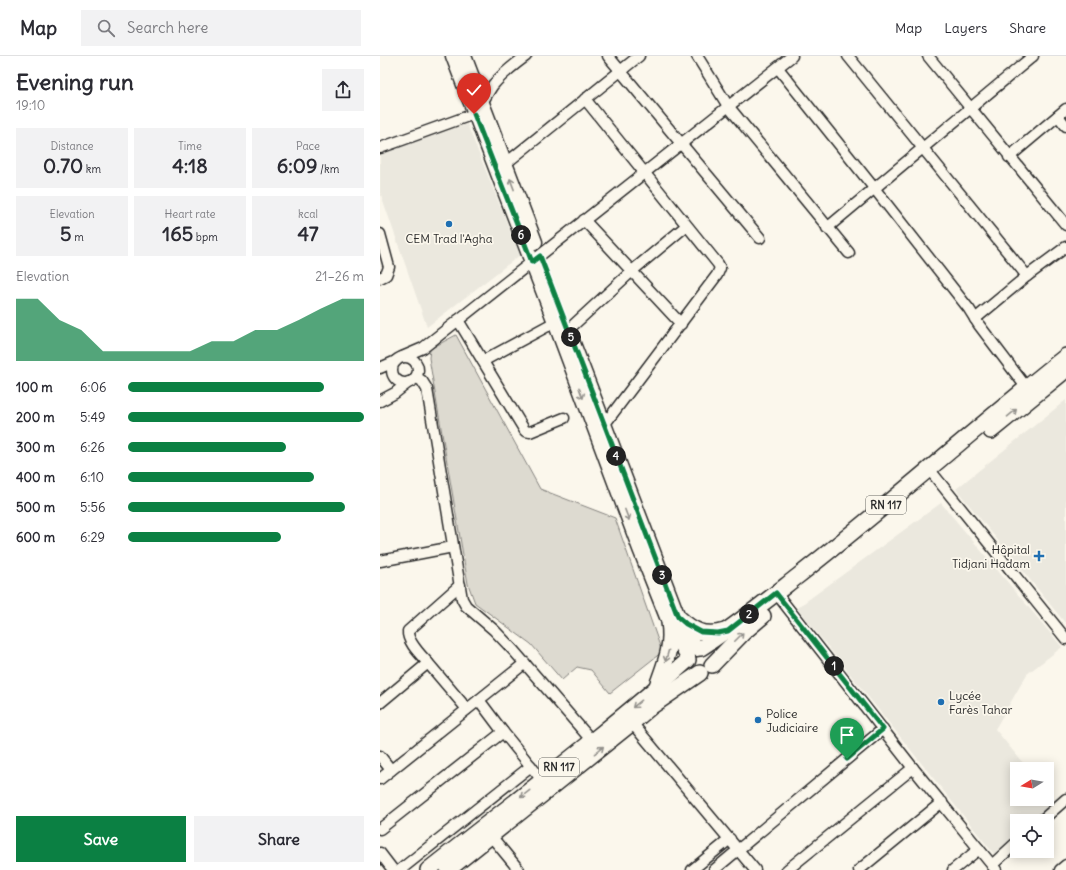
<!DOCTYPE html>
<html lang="en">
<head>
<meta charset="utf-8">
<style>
  body { margin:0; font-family:Delius,sans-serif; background:#f2f2f3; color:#2b2b33; height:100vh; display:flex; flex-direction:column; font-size:15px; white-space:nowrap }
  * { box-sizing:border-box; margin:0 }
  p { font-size:13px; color:#7c7c81 }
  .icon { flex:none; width:22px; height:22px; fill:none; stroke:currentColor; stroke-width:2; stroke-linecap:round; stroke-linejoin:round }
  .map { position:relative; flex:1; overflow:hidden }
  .side { display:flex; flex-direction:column; background:#fff; width:380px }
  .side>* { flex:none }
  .needle { width:26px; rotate:259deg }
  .tools { position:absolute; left:630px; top:706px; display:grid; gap:8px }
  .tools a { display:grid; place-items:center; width:44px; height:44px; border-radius:0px; background:#fff; box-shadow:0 2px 10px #0003; font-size:20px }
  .pin { position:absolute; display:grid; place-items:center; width:34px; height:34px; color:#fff; margin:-41px -17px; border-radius:50% 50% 50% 0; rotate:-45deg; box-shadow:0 0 4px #0007 }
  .pin .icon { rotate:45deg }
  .km { position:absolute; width:20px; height:20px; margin:-10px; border-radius:50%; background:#222; color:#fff; font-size:11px; line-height:20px; text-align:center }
  .round { display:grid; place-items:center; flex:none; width:42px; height:42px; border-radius:0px; background:#f2f2f3 }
  .summary { display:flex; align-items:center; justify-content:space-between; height:68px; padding:0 16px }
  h1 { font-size:22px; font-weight:800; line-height:30px }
  .stats { display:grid; grid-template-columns:repeat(3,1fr); gap:6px; height:68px; padding:4px 16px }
  .stats div { display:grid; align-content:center; border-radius:0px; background:#f2f2f3; text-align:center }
  .stats b { font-size:20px; font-weight:800 }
  .stats small { font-size:11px; font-weight:400 }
  .stats p { font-size:11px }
  .chart { height:112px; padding:8px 16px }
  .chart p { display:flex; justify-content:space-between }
  .chart svg { width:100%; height:72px; margin-top:4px; fill:#0b8043; opacity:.7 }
  .action { display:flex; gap:8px; margin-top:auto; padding:8px 16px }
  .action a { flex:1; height:46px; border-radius:0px; background:#0b8043; color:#fff; font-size:16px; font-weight:800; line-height:46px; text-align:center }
  .action a+a { background:#f2f2f3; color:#2b2b33 }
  ul { padding:0 16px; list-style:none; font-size:13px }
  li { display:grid; grid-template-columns:64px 48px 1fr; align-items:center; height:30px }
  li i { height:10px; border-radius:5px; background:#0b8043 }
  header { display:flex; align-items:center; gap:24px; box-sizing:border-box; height:56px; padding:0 20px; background:#fff; border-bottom:1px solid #e1e1e2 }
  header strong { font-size:19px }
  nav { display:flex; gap:22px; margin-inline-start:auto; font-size:14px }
  .search { width:280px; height:36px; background:#f2f2f3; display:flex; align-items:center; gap:10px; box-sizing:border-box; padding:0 14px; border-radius:0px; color:#7c7c81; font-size:15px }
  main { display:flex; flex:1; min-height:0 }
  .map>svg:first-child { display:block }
  .built { fill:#ebe8de }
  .green { fill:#dddad0; stroke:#84827e }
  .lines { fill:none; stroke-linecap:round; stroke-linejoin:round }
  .street-casing { stroke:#2b2b2b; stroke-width:13 }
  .secondary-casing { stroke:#2b2b2b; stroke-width:17 }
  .primary-casing { stroke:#2b2b2b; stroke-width:18 }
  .street { stroke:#fbf7ec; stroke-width:10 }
  .secondary { stroke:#fbf7ec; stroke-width:14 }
  .primary { stroke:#fbf7ec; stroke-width:15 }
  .oneway { stroke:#93918c }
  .route-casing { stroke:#fff; stroke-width:8 }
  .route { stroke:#0b8043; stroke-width:5 }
  .poi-dot { fill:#1f6fb2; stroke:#fbf7ec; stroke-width:1.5 }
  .labels { text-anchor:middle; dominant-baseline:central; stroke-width:3.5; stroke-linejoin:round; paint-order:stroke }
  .shield { fill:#fbf7ec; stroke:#696865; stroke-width:1 }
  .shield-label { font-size:11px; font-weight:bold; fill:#2b2b2b }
  .poi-label { font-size:12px; fill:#2b2b2b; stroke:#fbf7ec; text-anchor:start }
</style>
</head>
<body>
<header>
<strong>Map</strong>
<div class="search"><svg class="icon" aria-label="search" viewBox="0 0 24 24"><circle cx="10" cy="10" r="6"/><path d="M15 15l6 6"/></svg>Search here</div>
<nav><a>Map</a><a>Layers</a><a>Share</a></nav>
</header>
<main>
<section class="side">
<div class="summary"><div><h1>Evening run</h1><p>19:10</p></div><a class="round"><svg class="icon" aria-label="share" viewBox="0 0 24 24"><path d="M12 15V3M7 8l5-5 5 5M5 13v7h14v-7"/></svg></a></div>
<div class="stats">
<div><p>Distance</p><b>0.70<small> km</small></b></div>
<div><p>Time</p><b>4:18</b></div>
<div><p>Pace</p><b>6:09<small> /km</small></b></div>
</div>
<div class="stats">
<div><p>Elevation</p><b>5<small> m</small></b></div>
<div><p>Heart rate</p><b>165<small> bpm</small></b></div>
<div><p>kcal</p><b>47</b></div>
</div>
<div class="chart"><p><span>Elevation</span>21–26 m</p>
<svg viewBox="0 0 160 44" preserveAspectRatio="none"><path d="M0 44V6L10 6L20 19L30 25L40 38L50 38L60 38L70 38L80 38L90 32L100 32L110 25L120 25L130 19L140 12L150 6L160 6V44z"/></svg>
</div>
<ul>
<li><b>100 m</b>6:06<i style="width:83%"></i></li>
<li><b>200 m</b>5:49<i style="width:100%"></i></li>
<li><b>300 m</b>6:26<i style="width:67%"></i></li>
<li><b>400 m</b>6:10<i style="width:79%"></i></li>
<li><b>500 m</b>5:56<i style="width:92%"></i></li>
<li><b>600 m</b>6:29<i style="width:65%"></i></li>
</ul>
<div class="action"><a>Save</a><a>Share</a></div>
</section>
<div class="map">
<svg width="686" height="814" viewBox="0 0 686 814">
  <rect width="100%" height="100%" fill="#fbf7ec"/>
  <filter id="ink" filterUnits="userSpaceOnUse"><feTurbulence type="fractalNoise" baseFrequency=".025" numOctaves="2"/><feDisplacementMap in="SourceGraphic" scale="8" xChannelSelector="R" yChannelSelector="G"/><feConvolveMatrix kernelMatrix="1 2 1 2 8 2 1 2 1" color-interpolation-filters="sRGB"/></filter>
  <g filter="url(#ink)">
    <!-- built -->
    <g class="built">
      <path d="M87 68 140 199 47 271 0 136V98Z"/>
      <path d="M686 344V568L576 433Z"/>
      <path d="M561 447 682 591 647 618 615 673 648 713H637V743H667V737L675 747 653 765H637V779L614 798 417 552Z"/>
    </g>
    <!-- green -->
    <path class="green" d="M76 279 160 433 235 462 282 596 230 637 211 614 197 611 182 624 151 588 95 547 88 528 49 302 50 293Z"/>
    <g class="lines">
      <!-- street casing -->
      <g class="street-casing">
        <g id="street">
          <path d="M228 0 380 182"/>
          <path d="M317 0 348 50 469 197"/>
          <path d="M468 0 647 220"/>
          <path d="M548 0 686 169"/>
          <path d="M398 12 494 132 589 253 599 269 646 331"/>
          <path d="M205 43 338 208 340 212 337 219 224 369"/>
          <path d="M678 60 686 70"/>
          <path d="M0 92 94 58C102 49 106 39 113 29 123 17 134 9 146 0"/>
          <path d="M629 101 686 53"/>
          <path d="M125 108 259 0"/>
          <path d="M204 164 301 268"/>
          <path d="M447 172 653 0"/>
          <path d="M0 178 9 211 6 219 0 222"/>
          <path d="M595 263 647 220 686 191"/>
          <path d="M78 264 145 375 150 376 184 362"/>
          <path d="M188 274 252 215 306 170"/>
          <path d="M22 301 43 292 412 0"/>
          <circle cx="25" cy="314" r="13"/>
          <path d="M103 305 175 266"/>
          <path d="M0 312 16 305"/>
          <path d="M36 321 42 325 47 333 82 543 86 550 114 574 134 595 212 685"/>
          <path d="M0 345 15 337 29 326"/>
          <path d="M549 413 686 583"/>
          <path d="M0 505 73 491"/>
          <path d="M396 537 533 712 616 814"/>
          <path d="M48 607C41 599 27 586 28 575L80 529"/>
          <path d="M99 644 123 676 162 724"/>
          <path d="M0 647 48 607 87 653"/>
          <path d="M252 667 375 814"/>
          <path d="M0 700 11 714"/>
          <path d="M0 723 145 607"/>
          <path d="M661 765 686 743"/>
          <path d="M0 773 123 676"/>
          <path d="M111 780 139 814"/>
          <path d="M0 797 13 814"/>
          <path d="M612 809 637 786"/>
          <path d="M20 814 151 710"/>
          <path d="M312 814 350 783"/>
          <path d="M334 814 503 673"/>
          <path d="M407 814 533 712"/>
          <path d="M479 814 562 746"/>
          <path d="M573 814 599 793"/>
          <path d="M680 814 686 809"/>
        </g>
      </g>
      <!-- secondary casing -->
      <g class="secondary-casing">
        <g id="secondary">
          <path d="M73 0 175 266 260 493 289 566 308 601"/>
          <path d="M84 0 155 186"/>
          <path d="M189 277 298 561 317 593"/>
        </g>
      </g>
      <!-- primary casing -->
      <g class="primary-casing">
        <g id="primary">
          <path d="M611 375 686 314"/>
          <path d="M298 561C313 575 325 581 345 575"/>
          <path d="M321 592C355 570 386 545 418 520 509 449 595 372 686 300"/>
          <path d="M332 609 364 576 383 560"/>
          <path d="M277 630C285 607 293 591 289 566"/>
          <path d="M48 814C135 745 225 678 308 604"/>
          <path d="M68 814 252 667 272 650 320 617"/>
        </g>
      </g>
      <!-- street -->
      <use href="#street" class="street"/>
      <!-- secondary -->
      <use href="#secondary" class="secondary"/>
      <!-- primary -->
      <use href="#primary" class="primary"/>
    </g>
    <!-- one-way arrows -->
    <defs><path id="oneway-shaft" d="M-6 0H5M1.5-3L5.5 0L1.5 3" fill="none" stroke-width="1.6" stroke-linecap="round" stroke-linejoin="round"/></defs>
    <g class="oneway">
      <use href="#oneway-shaft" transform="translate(132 128) rotate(-111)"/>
      <use href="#oneway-shaft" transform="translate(201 337) rotate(70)"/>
      <use href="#oneway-shaft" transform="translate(632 357) rotate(-40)"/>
      <use href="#oneway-shaft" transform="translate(247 459) rotate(69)"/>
      <use href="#oneway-shaft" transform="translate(359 581) rotate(-45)"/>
      <use href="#oneway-shaft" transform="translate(287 600) rotate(106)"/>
      <use href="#oneway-shaft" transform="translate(257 648) rotate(141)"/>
      <use href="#oneway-shaft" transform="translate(219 694) rotate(-39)"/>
      <use href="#oneway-shaft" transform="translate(145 738) rotate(142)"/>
    </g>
  </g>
  <g class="lines" filter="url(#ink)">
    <!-- route casing -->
    <g class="route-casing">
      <path id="route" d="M94 58 152 206 160 200 298 561 306 568 321 576 338 577 348 575 396 537 503 673 467 703"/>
    </g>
    <!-- route -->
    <use href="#route" class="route"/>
  </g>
  <!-- markers -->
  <g class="poi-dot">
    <circle cx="69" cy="168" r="4"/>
    <path d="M657 494h4v4h4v4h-4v4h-4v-4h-4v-4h4z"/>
    <circle cx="561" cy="646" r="4"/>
    <circle cx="378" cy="664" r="4"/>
  </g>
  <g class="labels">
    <!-- shield labels -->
    <g class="shield">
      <rect x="486" y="440" width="40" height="18" rx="3"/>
      <rect x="159" y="702" width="40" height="18" rx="3"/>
    </g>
    <g class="shield-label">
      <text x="506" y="449">RN 117</text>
      <text x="179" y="711">RN 117</text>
    </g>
    <!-- poi labels -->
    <g class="poi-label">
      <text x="69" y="182" text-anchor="middle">CEM Trad l'Agha</text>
      <text x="650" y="493" text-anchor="end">Hôpital<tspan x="650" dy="14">Tidjani Hadam</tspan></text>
      <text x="569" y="639">Lycée<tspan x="569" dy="14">Farès Tahar</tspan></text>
      <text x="386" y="657">Police<tspan x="386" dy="14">Judiciaire</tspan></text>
    </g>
  </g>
</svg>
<div class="tools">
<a><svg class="needle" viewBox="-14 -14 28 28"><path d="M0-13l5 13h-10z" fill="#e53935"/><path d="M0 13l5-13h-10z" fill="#7c7c81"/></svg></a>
<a><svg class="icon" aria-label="locate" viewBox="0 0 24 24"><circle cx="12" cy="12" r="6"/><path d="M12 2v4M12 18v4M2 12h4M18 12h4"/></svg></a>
</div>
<div class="pin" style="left:467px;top:703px;background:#1e9e55"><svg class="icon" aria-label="arrive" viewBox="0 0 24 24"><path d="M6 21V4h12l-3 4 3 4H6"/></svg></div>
<div class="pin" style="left:94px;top:58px;background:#d93025"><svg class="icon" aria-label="check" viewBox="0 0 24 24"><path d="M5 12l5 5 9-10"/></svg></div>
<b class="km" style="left:454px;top:610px">1</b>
<b class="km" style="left:369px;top:558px">2</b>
<b class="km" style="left:282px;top:519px">3</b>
<b class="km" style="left:236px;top:400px">4</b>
<b class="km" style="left:191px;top:281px">5</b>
<b class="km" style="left:141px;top:179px">6</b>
</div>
</main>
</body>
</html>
